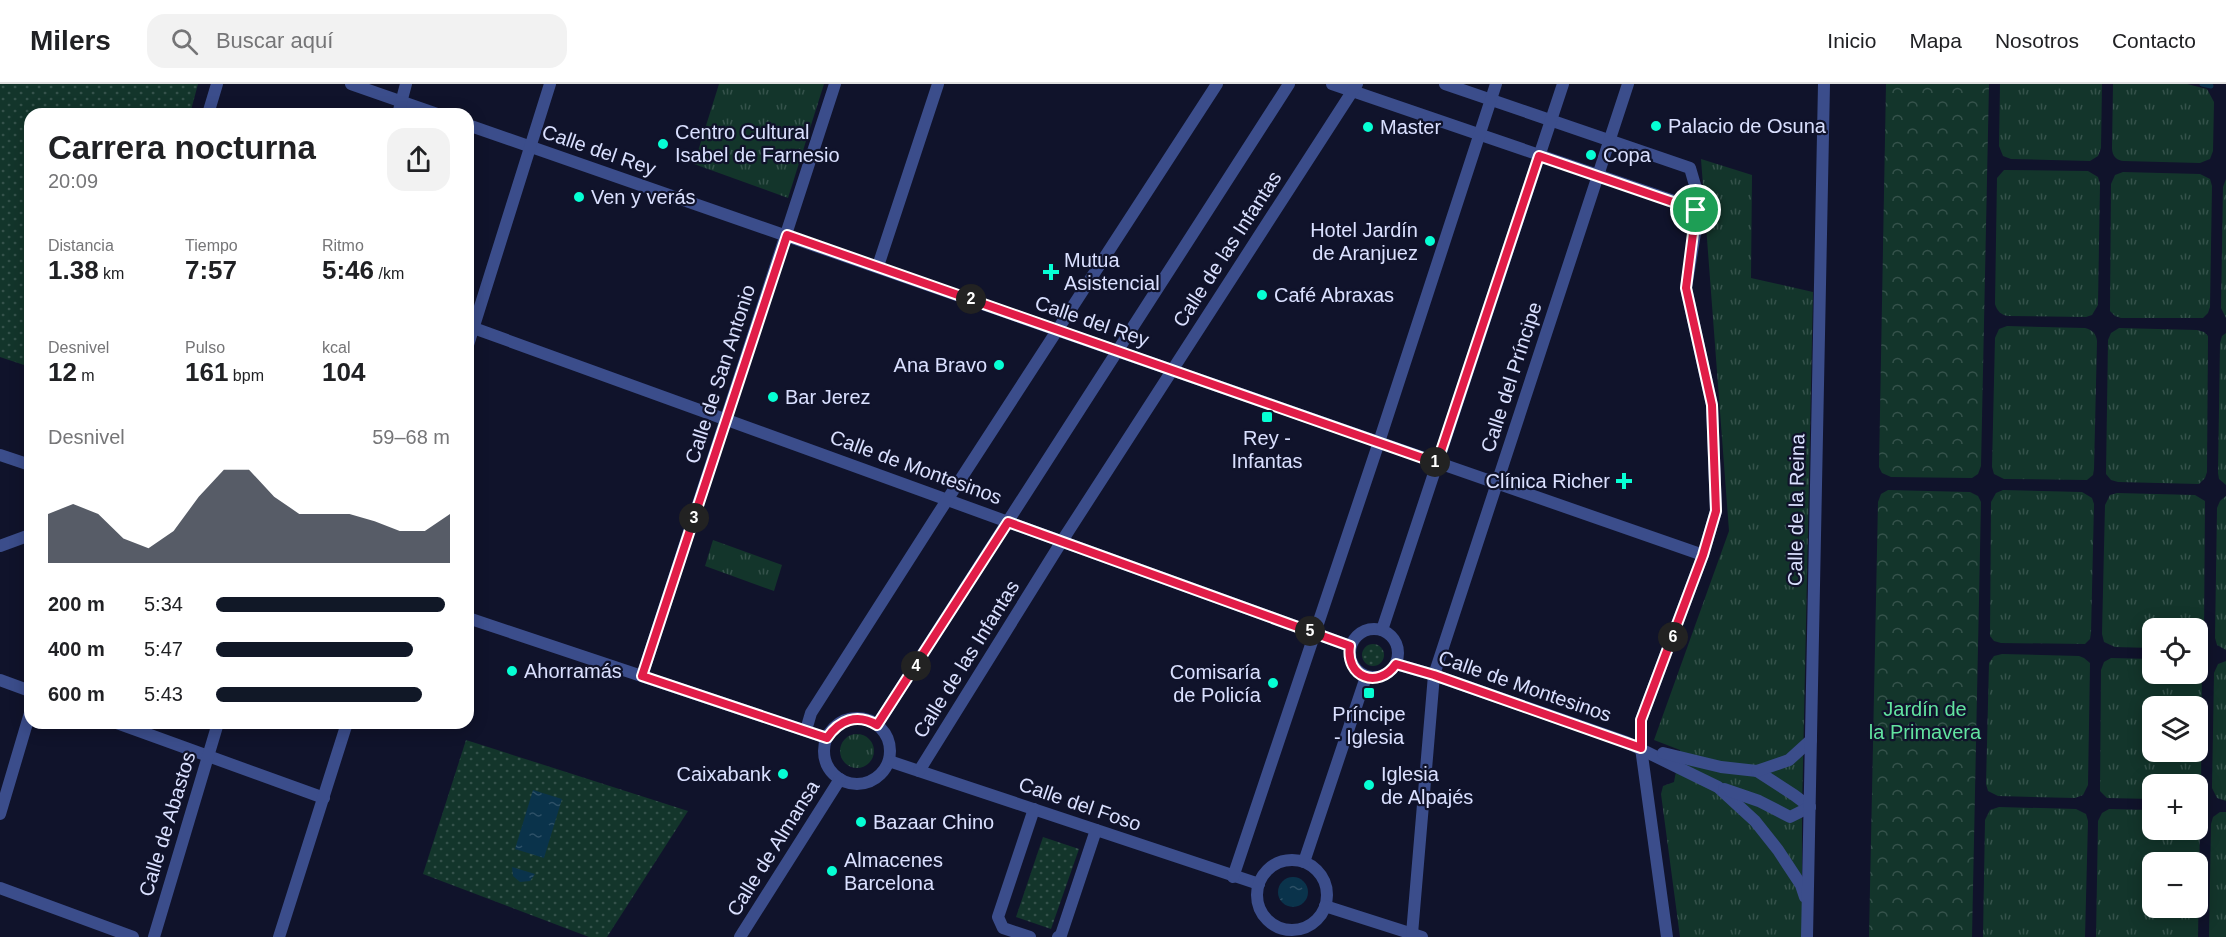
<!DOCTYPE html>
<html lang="es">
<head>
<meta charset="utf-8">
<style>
  body { margin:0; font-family:Helvetica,sans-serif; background:#f2f2f2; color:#202124; height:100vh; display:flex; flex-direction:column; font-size:22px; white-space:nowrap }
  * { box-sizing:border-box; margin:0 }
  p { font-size:20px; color:#757577 }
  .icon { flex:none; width:33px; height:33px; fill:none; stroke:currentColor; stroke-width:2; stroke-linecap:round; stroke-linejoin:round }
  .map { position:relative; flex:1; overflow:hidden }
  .side { position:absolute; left:24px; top:24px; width:450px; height:621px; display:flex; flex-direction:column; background:#fff; border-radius:18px; box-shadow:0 3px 15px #0003 }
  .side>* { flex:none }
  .tools { position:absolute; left:2142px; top:534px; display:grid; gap:12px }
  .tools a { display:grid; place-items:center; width:66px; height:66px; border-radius:12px; background:#fff; box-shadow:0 3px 15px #0003; font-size:30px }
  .pin { position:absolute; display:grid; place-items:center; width:51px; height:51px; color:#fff; margin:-26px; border:3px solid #fff; border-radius:50%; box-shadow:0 2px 6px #0007 }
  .km { position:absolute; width:30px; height:30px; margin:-15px; border-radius:50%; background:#222; color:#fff; font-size:16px; line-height:30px; text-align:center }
  .round { display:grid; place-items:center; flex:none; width:63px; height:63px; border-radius:18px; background:#f2f2f2 }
  .head { display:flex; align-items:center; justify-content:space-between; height:102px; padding:0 24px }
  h1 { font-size:33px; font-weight:800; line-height:45px }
  .figures { display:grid; grid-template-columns:repeat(3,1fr); gap:9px; height:102px; padding:6px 24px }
  .figures div { display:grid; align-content:center }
  .figures b { font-size:26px; font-weight:800 }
  .figures small { font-size:16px; font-weight:400 }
  .figures p { font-size:16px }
  .chart { height:168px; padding:12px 24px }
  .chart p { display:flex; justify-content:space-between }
  .chart svg { width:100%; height:108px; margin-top:6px; fill:#111827; opacity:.7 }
  ul { padding:0 24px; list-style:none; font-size:20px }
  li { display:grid; grid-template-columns:96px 72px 1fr; align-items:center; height:45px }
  li i { height:15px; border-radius:8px; background:#111827 }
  header { display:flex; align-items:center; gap:36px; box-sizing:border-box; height:84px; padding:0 30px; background:#fff; border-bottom:2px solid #e0e0e0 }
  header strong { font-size:28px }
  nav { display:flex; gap:33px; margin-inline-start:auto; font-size:21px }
  .search { width:420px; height:54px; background:#f2f2f2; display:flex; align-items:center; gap:15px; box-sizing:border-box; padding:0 21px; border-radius:18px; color:#757577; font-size:22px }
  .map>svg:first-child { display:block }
  .grass { fill:url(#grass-tufts); fill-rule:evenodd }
  .forest { fill:url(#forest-crowns) }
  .garden { fill:url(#garden-dots) }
  .water { fill:url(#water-ripples) }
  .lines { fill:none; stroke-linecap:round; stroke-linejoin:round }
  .stream { stroke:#0a334b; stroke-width:5 }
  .street { stroke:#3b4d8b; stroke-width:12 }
  .route-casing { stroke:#fff; stroke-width:12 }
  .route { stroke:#e11d48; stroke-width:8 }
  .poi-dot { fill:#06ffd4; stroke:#10132b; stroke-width:2 }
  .labels { text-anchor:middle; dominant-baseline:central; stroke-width:4.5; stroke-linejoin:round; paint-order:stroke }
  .poi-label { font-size:20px; fill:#dae0ff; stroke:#10132b; text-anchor:start }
  .street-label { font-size:20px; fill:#dae0ff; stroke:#10132b }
  .park-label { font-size:20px; fill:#62e3a0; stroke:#10132b }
</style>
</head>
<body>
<header>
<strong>Milers</strong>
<div class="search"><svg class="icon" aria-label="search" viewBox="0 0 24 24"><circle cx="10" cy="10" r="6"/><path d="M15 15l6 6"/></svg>Buscar aquí</div>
<nav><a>Inicio</a><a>Mapa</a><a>Nosotros</a><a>Contacto</a></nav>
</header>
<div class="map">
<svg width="2226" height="853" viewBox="0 0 2226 853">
  <defs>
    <pattern id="grass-tufts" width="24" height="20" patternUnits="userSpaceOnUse" patternTransform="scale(1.5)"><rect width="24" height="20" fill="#13352b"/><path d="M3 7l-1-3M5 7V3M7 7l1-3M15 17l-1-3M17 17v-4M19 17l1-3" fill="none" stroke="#35524b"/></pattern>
    <pattern id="forest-crowns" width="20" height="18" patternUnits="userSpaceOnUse" patternTransform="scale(1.5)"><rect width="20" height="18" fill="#13352b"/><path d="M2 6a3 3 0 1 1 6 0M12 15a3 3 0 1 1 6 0" fill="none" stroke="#35524b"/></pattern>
    <pattern id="garden-dots" width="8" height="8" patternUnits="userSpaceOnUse" patternTransform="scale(1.5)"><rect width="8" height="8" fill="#13352b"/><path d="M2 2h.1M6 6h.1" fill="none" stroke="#35524b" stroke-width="1.8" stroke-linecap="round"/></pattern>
    <pattern id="water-ripples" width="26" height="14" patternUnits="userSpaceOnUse" patternTransform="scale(1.5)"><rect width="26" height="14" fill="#0a334b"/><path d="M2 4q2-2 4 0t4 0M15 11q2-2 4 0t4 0" fill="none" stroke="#2d5066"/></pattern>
  </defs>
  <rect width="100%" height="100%" fill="#10132b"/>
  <!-- grass -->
  <g class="grass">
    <path d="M719 0H824L788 114 694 80Z"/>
    <path d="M2000 0H2102L2101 64 2098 72 2090 77 2011 75 2003 72 1999 62Z"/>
    <path d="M2113 0H2187L2207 5 2214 18 2213 67 2210 75 2200 79 2124 77C2117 77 2112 72 2112 64Z"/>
    <path d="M1701 75 1752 91 1751 194 1813 208 1802 728V853H1680L1661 710 1663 702 1674 698 1680 666 1654 656 1729 447Z"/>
    <path d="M2004 86 2088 87 2098 93 2100 100 2098 221 2092 231 2086 233 2008 232C2001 231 1997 227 1995 220L1997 94Z"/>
    <path d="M2123 88 2200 90 2210 95 2212 102 2210 223 2208 229 2203 234H2121L2115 232 2110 227 2111 100 2115 91Z"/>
    <path d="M2226 95V234L2221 224 2223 103Z"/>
    <path d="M2007 242 2085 244C2092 246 2096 249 2097 257L2094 385 2093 391 2087 396 2004 395 1994 390 1992 383 1995 254 1999 245Z"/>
    <path d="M2119 244 2197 246 2204 248 2208 252 2207 388 2205 394 2199 400 2118 398 2111 396 2106 390 2108 256 2111 249Z"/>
    <path d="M2226 249V401L2219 395 2218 389 2220 259 2222 252Z"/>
    <path d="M2003 406 2082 408 2092 414 2094 420 2091 549 2090 555 2085 560 2001 559 1994 557 1990 552 1991 418 1996 409Z"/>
    <path d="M2117 409 2195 411 2205 417 2204 553 2203 558 2198 564V544H2152V564L2115 563 2104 558 2102 550 2105 421 2110 411Z"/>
    <path d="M2226 412V566L2217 561 2215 554 2217 424 2220 417Z"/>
    <path d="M713 456 782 481 774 507 705 482Z"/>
    <path d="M2002 570 2079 572 2084 574 2090 579 2088 701 2083 711 2075 714 1998 712 1988 707 1986 700 1989 579 1994 572Z"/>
    <path d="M2111 574 2152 575V590H2198V578L2202 583 2201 704 2198 712V700H2152V715L2107 714 2100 707 2101 586 2104 578ZM2152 622H2198V668H2152Z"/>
    <path d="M2226 577V717L2217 714 2212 704 2214 589 2218 580Z"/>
    <circle cx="857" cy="667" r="17"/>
    <path d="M1999 723 2076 725 2086 730 2088 737 2085 853H1983L1985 736 1990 726Z"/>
    <path d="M2109 725 2152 726V746H2198V733L2200 739 2198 853H2096L2098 737 2102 729ZM2152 778H2198V824H2152Z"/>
    <path d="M2220 728H2226V853H2209L2211 740 2213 733Z"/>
  </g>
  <!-- forest -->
  <g class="forest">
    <path d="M1886 0H1989L1981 382 1978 390 1972 394 1891 393 1882 389 1879 383Z"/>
    <path d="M1888 406 1970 408 1978 412 1981 418 1972 853H1869L1878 418 1881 410Z"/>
  </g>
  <!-- garden -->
  <g class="garden">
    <path d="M0 0H198L190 30H30V283L0 273Z"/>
    <circle cx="1373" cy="571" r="11"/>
    <path d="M466 656 688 727 607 853H589L423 790Z"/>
    <path d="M1043 753 1079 765 1051 845 1016 833Z"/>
  </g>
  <!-- water -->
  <g class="water">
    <path d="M533 706 562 715 544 774 515 765Z"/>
    <path d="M512 783 535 790 530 797 520 798 513 792Z"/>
    <circle cx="1293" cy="808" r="15"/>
  </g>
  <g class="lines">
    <!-- stream -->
    <path class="stream" d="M2202 0 2211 2"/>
    <!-- street -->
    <g class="street">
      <path d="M351 0 437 30"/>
      <path d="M1332 0 1697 125"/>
      <path d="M1445 0 1690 84 1697 108 1696 143 1686 204 1712 321 1716 427 1703 471 1641 636V664L1667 853"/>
      <path d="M208 30 217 0"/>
      <path d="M398 30 406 0"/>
      <path d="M468 41 1703 471"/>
      <path d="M878 182 938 0"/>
      <path d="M468 242 1350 562"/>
      <path d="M468 261 550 0"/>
      <path d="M0 371 30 381"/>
      <path d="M0 462 30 451"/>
      <path d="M468 534 827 654"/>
      <circle cx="1374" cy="569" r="24"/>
      <path d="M1382 546 1563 0"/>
      <path d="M1396 580 1434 591 1626 658 1718 703 1755 737 1778 766 1801 801 1805 813"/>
      <path d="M642 592 835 0"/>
      <path d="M0 596 30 607"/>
      <circle cx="857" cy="667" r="33"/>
      <path d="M117 639 324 714"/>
      <path d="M877 641 1289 0"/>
      <path d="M806 646 811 629 938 430 1217 0"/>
      <path d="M1663 669 1721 683 1757 687 1794 711 1810 723"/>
      <path d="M889 677 1259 800"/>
      <path d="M919 687 1062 457 1357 0"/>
      <path d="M1757 687 1789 676 1811 656"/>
      <path d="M1724 705 1759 717 1790 733 1810 723"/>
      <path d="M0 730 30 629"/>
      <circle cx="1292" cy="811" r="35"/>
      <path d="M1304 778 1366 593"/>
      <path d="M1233 793 1379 358 1496 0"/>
      <path d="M0 804 133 853"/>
      <path d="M1325 822 1422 853"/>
      <path d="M1412 850 1434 591 1628 0"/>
      <path d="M154 853 218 639"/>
      <path d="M279 853 347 639"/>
      <path d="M740 853 840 695"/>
      <path d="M1030 853 1003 844 998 833 1034 725"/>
      <path d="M1058 853 1061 851 1096 746"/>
      <path d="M1807 853 1824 0"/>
    </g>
  </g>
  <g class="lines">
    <!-- route casing -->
    <g class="route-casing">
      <path id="route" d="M1539 72 1696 126 1686 204 1712 321 1716 427 1703 471 1641 636V664L1434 591 1396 580C1378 606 1345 593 1350 562L1008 438 877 641C857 629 839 636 827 654L642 592 787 151 1437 379Z"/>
    </g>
    <!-- route -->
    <use href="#route" class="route"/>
  </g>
  <!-- markers -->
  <g class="poi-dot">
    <circle cx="1656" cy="42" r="6"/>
    <circle cx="1368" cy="43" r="6"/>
    <circle cx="663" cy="60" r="6"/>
    <circle cx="1591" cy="71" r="6"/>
    <circle cx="579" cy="113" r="6"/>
    <circle cx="1430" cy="157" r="6"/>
    <path d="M1048 179h6v6h6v6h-6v6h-6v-6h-6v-6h6z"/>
    <circle cx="1262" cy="211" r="6"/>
    <circle cx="999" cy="281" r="6"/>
    <circle cx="773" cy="313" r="6"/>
    <rect x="1261" y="327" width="12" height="12" rx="3"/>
    <path d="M1621 388h6v6h6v6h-6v6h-6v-6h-6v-6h6z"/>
    <circle cx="512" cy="587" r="6"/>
    <circle cx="1273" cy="599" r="6"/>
    <rect x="1363" y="603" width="12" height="12" rx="3"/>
    <circle cx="783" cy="690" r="6"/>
    <circle cx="1369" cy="701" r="6"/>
    <circle cx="861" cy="738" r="6"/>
    <circle cx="832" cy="787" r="6"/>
  </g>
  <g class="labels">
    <!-- poi labels -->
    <g class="poi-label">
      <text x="1668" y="42">Palacio de Osuna</text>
      <text x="1380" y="43">Master</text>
      <text x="675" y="48">Centro Cultural<tspan x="675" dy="23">Isabel de Farnesio</tspan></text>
      <text x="1603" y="71">Copa</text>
      <text x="591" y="113">Ven y verás</text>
      <text x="1418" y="146" text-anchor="end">Hotel Jardín<tspan x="1418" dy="23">de Aranjuez</tspan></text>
      <text x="1064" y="176">Mutua<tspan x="1064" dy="23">Asistencial</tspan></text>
      <text x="1274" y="211">Café Abraxas</text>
      <text x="987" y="281" text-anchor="end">Ana Bravo</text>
      <text x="785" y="313">Bar Jerez</text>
      <text x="1267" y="354" text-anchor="middle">Rey -<tspan x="1267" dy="23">Infantas</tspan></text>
      <text x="1610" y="397" text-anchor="end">Clínica Richer</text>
      <text x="524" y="587">Ahorramás</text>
      <text x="1261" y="588" text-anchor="end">Comisaría<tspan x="1261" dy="23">de Policía</tspan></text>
      <text x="1369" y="630" text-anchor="middle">Príncipe<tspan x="1369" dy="23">- Iglesia</tspan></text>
      <text x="771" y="690" text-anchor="end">Caixabank</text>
      <text x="1381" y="690">Iglesia<tspan x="1381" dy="23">de Alpajés</tspan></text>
      <text x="873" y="738">Bazaar Chino</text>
      <text x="844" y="776">Almacenes<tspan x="844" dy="23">Barcelona</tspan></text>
    </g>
    <!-- street labels -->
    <g class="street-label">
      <text transform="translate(599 66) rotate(19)">Calle del Rey</text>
      <text transform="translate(1227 165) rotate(-57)">Calle de las Infantas</text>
      <text transform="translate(1092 237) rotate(19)">Calle del Rey</text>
      <text transform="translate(720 290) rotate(-72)">Calle de San Antonio</text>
      <text transform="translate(1511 293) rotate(-72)">Calle del Príncipe</text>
      <text transform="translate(916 383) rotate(20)">Calle de Montesinos</text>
      <text transform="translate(1796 426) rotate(-89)">Calle de la Reina</text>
      <text transform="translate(966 575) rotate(-58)">Calle de las Infantas</text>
      <text transform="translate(1525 602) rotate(19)">Calle de Montesinos</text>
      <text transform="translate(1080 720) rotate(19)">Calle del Foso</text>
      <text transform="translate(167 740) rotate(-73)">Calle de Abastos</text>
      <text transform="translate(773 764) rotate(-58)">Calle de Almansa</text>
    </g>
    <!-- park labels -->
    <g class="park-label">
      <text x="1925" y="625">Jardín de<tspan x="1925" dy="23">la Primavera</tspan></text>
    </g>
  </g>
</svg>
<div class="tools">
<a><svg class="icon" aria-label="locate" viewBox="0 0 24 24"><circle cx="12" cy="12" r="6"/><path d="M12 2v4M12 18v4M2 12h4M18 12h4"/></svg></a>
<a><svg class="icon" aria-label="layers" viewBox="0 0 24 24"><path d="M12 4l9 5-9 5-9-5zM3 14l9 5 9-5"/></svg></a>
<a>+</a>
<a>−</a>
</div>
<div class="pin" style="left:1696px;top:126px;background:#1e9e55"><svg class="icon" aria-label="arrive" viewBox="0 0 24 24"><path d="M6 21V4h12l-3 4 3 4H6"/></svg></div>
<b class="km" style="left:1435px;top:378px">1</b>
<b class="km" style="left:971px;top:215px">2</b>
<b class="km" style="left:694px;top:434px">3</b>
<b class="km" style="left:916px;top:582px">4</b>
<b class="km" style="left:1310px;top:547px">5</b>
<b class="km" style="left:1673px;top:553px">6</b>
<section class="side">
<div class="head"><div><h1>Carrera nocturna</h1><p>20:09</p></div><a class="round"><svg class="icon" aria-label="share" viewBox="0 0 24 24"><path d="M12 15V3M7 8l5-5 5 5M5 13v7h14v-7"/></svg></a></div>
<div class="figures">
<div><p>Distancia</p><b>1.38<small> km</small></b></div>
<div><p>Tiempo</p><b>7:57</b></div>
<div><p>Ritmo</p><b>5:46<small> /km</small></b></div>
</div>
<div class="figures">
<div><p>Desnivel</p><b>12<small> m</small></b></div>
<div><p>Pulso</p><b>161<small> bpm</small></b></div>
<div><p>kcal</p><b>104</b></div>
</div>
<div class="chart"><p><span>Desnivel</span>59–68 m</p>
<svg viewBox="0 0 160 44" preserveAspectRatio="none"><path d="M0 44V24L10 20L20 24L30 34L40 38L50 31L60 17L70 6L80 6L90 17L100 24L110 24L120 24L130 27L140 31L150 31L160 24V44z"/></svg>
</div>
<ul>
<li><b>200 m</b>5:34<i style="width:98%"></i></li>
<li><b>400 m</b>5:47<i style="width:84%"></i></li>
<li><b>600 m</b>5:43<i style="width:88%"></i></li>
</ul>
</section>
</div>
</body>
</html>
